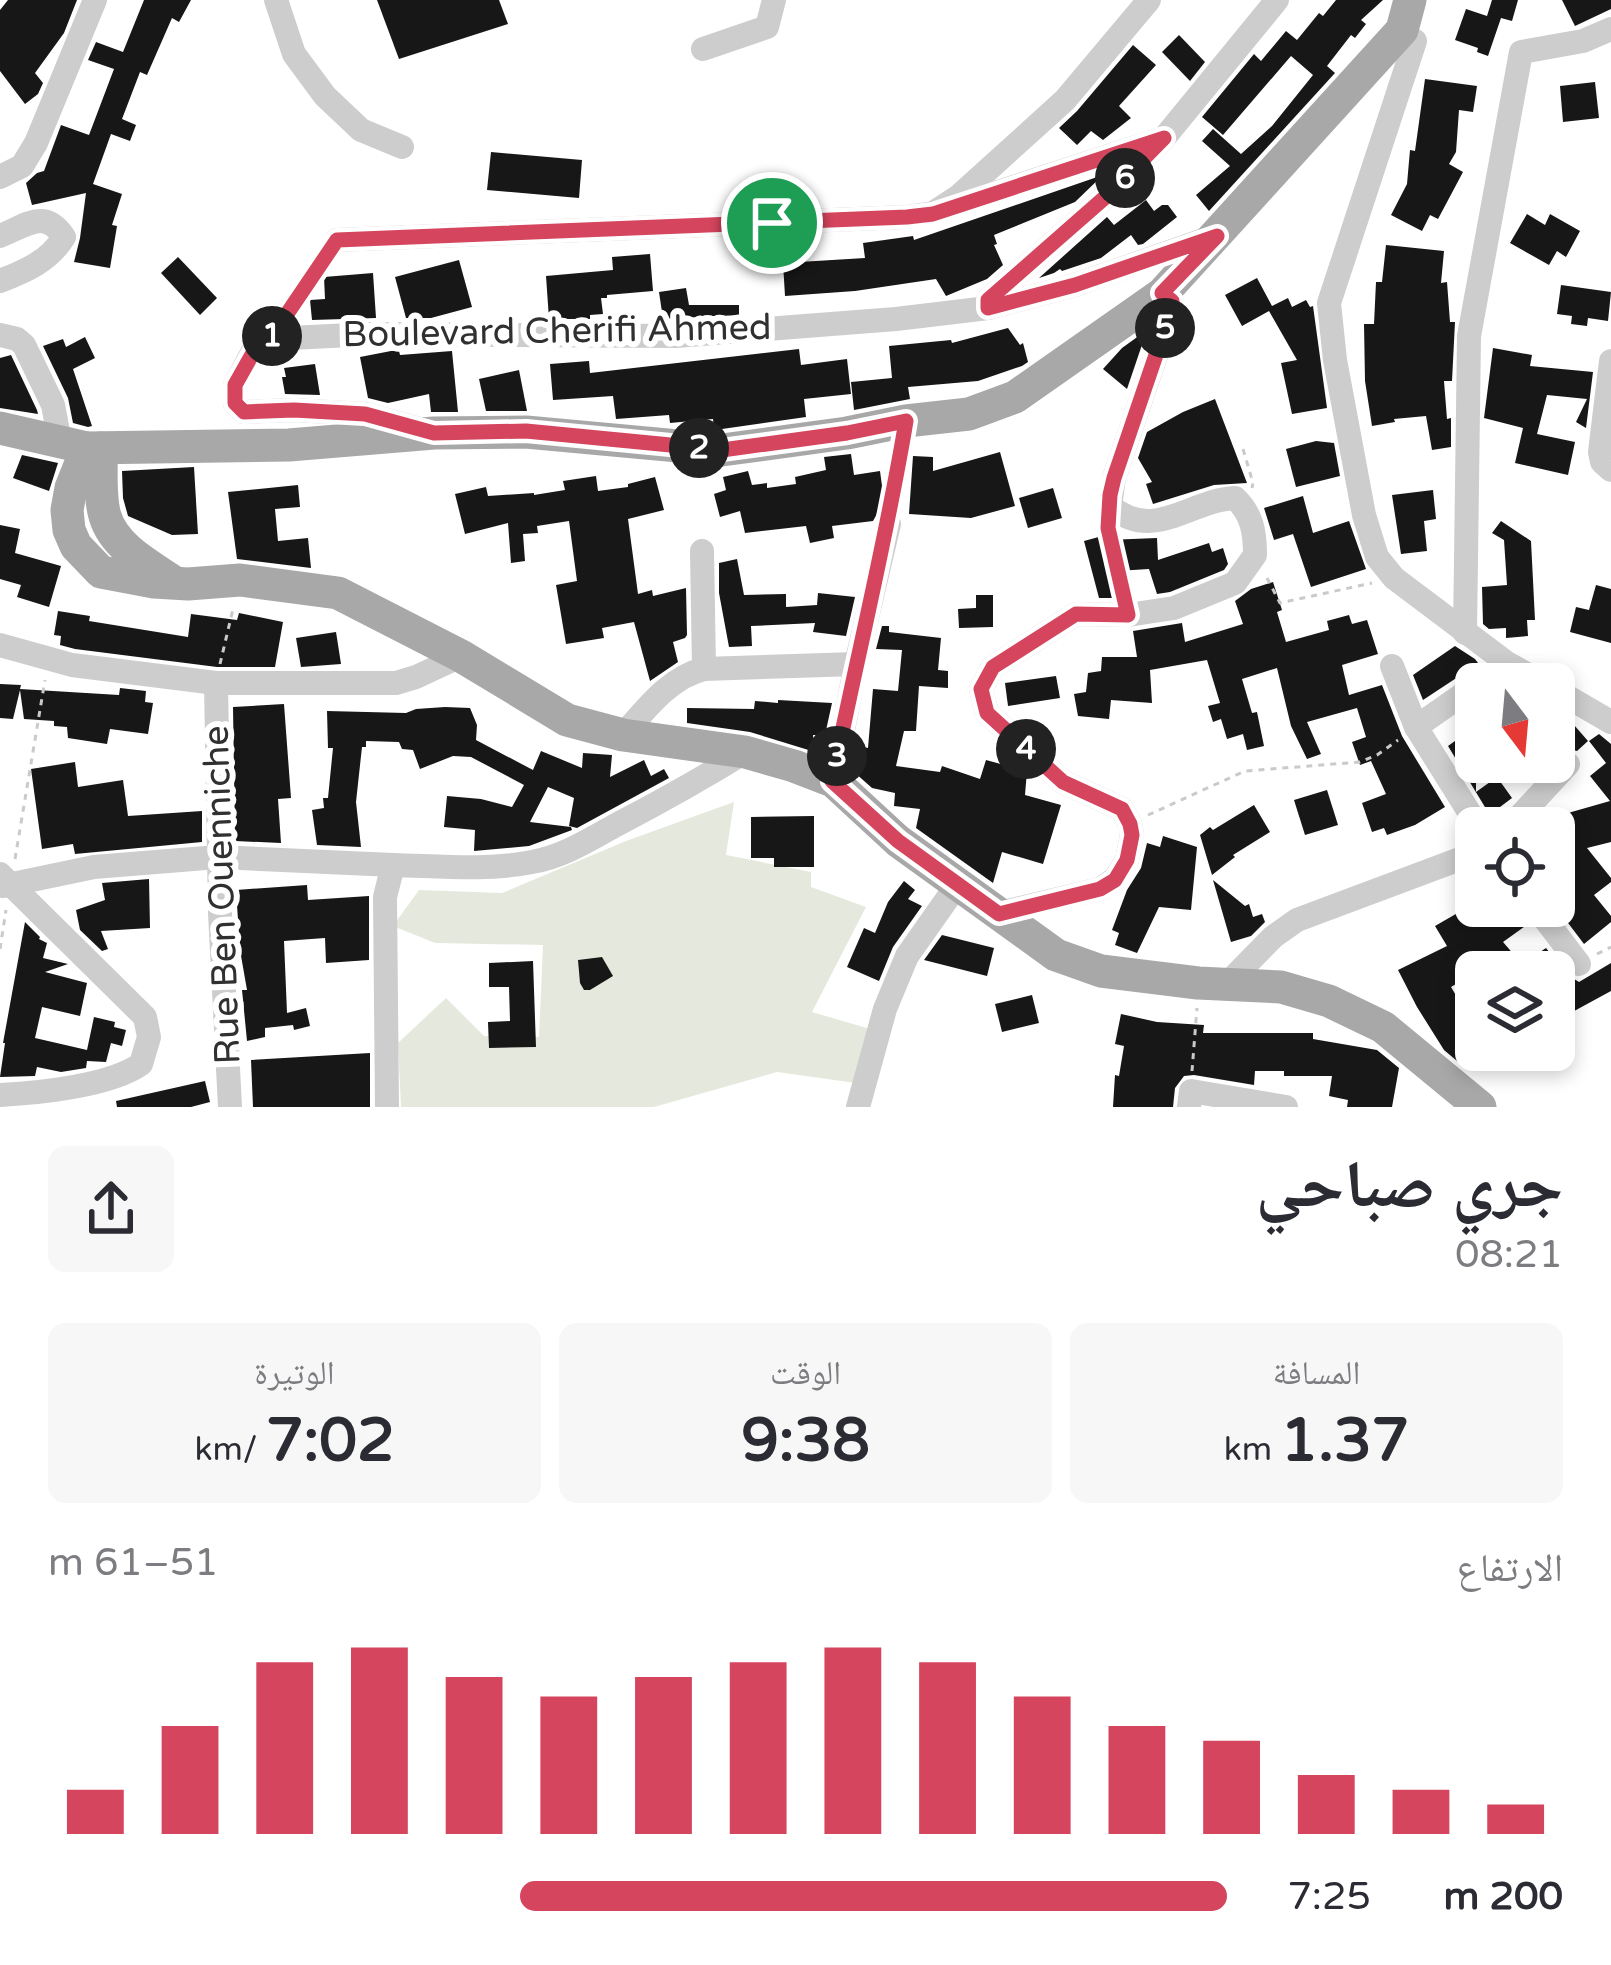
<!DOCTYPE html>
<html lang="ar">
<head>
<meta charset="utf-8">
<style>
  body { margin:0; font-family:"Varela Round","Noto Naskh Arabic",sans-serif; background:#f7f7f7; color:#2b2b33; direction:rtl; height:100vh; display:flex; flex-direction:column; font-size:45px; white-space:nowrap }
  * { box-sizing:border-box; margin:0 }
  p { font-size:39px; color:#7c7c81 }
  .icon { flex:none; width:66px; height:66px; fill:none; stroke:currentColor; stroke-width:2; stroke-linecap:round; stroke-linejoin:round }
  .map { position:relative; height:1107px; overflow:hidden; direction:ltr }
  .side { display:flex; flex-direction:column; background:#fff; flex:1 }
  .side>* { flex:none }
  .needle { width:78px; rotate:164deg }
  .tools { position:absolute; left:1455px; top:663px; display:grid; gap:24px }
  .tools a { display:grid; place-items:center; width:120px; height:120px; border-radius:18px; background:#fff; box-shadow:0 6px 18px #0003; font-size:60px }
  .pin { position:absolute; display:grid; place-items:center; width:102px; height:102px; color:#fff; margin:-51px; border:6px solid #fff; border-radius:50%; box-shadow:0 3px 12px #0007 }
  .km { position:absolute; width:60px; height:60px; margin:-30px; border-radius:50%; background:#222; color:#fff; font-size:33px; line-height:60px; text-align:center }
  .round { display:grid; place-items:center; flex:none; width:126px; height:126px; border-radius:18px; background:#f7f7f7 }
  .overview { display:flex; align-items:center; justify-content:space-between; height:204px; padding:0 48px }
  h1 { font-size:66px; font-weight:700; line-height:90px }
  .figures { display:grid; grid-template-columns:repeat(3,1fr); gap:18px; height:204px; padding:12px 48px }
  .figures div { display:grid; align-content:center; border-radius:18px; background:#f7f7f7; text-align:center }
  .figures b { font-size:60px; font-weight:700 }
  .figures small { font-size:33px; font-weight:400 }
  .figures p { font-size:33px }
  .chart { height:336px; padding:24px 48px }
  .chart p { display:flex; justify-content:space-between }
  .chart svg { width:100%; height:216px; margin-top:12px; stroke:#d5455e; stroke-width:6 }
  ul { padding:0 48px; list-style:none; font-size:39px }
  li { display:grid; grid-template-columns:192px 144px 1fr; align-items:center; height:90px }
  li i { height:30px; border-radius:15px; background:#d5455e }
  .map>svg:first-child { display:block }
  .green { fill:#e5e9dd }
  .building { fill:#171717 }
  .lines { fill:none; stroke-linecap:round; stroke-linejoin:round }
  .path { stroke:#cacaca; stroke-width:3; stroke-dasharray:6 6; stroke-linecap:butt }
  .minor { stroke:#cdcdcd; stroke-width:24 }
  .major { stroke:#a8a8a8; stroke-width:33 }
  .route-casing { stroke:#fff; stroke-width:24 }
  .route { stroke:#d5455e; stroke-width:15 }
  .labels { text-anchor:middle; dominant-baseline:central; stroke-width:12; stroke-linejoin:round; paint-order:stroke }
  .street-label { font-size:36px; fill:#303030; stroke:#fff }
</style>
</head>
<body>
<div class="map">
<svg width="1611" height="1107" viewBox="0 0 1611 1107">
  <rect width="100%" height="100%" fill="#fff"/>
  <!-- green -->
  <path class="green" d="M734 802 726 855 811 872V887L866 907 812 1012 877 1031 863 1084 777 1072 654 1107H401L398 1043 446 998 484 1036 539 1037 543 945 435 943 393 926 419 890 502 893 626 841Z"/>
  <!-- building -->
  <g class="building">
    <path d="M8 0H77L64 33 35 73 43 83 38 94 25 104 0 71V10Z"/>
    <path d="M144 0H191L179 22 172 18 147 75 140 72 122 119 136 125 130 141 111 134 93 184 122 194 112 225 117 226 110 268 74 262 80 238 86 193 32 205 26 183 37 173 44 171 61 125 89 135 114 69 88 60 96 42 123 52Z"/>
    <path d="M377 0H499L508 24 399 59Z"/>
    <path d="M1336 0H1383L1361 20 1366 24 1355 38 1351 35 1327 66 1335 73 1209 211 1196 195 1230 166 1202 141 1213 129 1241 154 1272 126 1313 75 1291 56 1223 135 1202 117 1254 54 1261 61 1286 31 1297 40 1319 13 1323 16Z"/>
    <path d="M1492 0H1518L1512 21 1501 18 1488 56 1477 52 1478 48 1455 40 1466 9 1487 16Z"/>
    <path d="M1562 0H1611V9L1575 26Z"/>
    <path d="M1179 35 1205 62 1190 81 1162 52Z"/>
    <path d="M1133 45 1156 65 1119 106 1131 118 1103 140 1091 131 1077 145 1059 128 1077 111Z"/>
    <path d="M1425 79 1477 86 1473 112 1459 110 1456 152 1449 164 1463 172 1438 219 1430 215 1422 231 1391 215 1407 184 1410 150 1415 151Z"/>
    <path d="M1595 82 1599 118 1563 122 1560 86Z"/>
    <path d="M491 152 582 160 579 198 487 190Z"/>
    <path d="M1103 175 1075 202 994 235 997 244 994 245 1003 265 987 279 946 296 936 279 855 291 785 296 783 263 865 258 863 243 913 236 914 240Z"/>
    <path d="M1146 200 1154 211 1162 205H1168L1177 217 1143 244 1138 245 1131 235 1101 258 1062 271 1060 269 1054 273 1039 278 1107 217 1114 225Z"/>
    <path d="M1527 214 1545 225 1550 214 1580 231 1566 257 1557 251 1549 265 1510 243Z"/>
    <path d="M1386 245 1444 251 1441 283 1447 282 1450 322H1455L1452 381H1444L1447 419 1451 418V447L1432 450 1426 416 1394 419 1395 422 1372 426 1365 381 1364 324H1374L1376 282H1382Z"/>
    <path d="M650 254 653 291 607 295V298H601L603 314 590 315V319H549L546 276 613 270 612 257Z"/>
    <path d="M178 257 217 298 200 315 161 273Z"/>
    <path d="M459 260 472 307 431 318H406L395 277Z"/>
    <path d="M373 273 376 318 312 320 310 300 325 299 324 277Z"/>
    <path d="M1257 278 1272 306 1288 298 1292 307 1306 300 1310 307 1313 306 1327 408 1292 414 1281 363 1297 360 1269 311 1242 326 1225 295Z"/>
    <path d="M1561 285 1611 292 1608 321 1588 318 1587 326 1571 324 1572 316 1557 314Z"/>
    <path d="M686 288 689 305H739V315L663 319 659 292Z"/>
    <path d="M1008 328 1020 345 1023 343 1028 362 1022 366 978 381 908 387 910 399 854 410 851 382 892 378 889 346 951 340 952 343Z"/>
    <path d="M1147 330 1127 389 1103 369 1122 348Z"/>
    <path d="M85 337 95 358 73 369 92 426 88 427 73 423 68 398 43 346 63 339 66 347Z"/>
    <path d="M1493 348 1532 355 1530 366 1593 372 1586 428 1576 422 1587 399 1547 395 1537 434 1575 442 1568 475 1515 463 1523 428 1484 418Z"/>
    <path d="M799 349 801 365 847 359 851 394 804 399 806 417 722 429 714 428 713 419 670 423 669 415 616 419 613 396 553 400 550 364 589 361 590 373Z"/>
    <path d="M391 351H399L400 355 452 351 458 412H431L429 394 388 403 368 398 360 357Z"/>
    <path d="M11 355 37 410 38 414 0 408V358Z"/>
    <path d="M315 364 320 395 285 394 282 377H286L284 368Z"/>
    <path d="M519 370 527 411H486L479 379Z"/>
    <path d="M1215 399 1247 483 1214 485 1153 504 1146 484 1152 482 1138 458 1147 432 1183 412Z"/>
    <path d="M1316 441 1334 443 1340 476 1296 487 1286 449Z"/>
    <path d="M1000 452 1015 506 971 518 909 514 913 456 933 457V471Z"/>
    <path d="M851 454 854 475 880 471 885 508 878 512 873 521 832 526 834 538 810 543 806 526 745 533 740 511 720 517 714 494 726 490 723 477 748 471 752 485 767 483V488L796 484 795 477 826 470 824 457Z"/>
    <path d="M22 455 58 463 49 491 13 478Z"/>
    <path d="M194 467 198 534 172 535 128 516 123 498 122 471Z"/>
    <path d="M596 476 598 491 628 487V484L655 477 664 510 628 519 638 594 652 590 653 596 686 588 687 635 685 638 673 642 678 662 650 681 634 622 602 628 604 638 566 644 556 585 577 581 569 521 537 526 538 533 523 534 525 561 511 563 508 523 465 534 455 494 486 487 488 496 534 493V495L565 490 563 481Z"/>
    <path d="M298 485 300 507 275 509 278 541 308 538 311 568 237 559 228 492Z"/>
    <path d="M1053 488 1062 518 1028 528 1019 498Z"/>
    <path d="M1433 490 1436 519 1424 521 1427 551 1401 554 1392 495Z"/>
    <path d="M1303 496 1313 533 1349 521 1366 569 1311 587 1293 534 1274 540 1264 508Z"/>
    <path d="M1501 521 1531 541 1535 620H1527L1528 636 1506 638V628L1489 629 1483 624 1482 587 1507 585 1504 540 1492 533Z"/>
    <path d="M0 525 20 529 15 553 61 566 49 607 17 597 21 585 0 579Z"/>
    <path d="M1106 535 1107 540 1157 538 1158 560 1209 543 1212 552 1223 548 1228 564 1224 570 1170 592 1157 594 1149 569 1117 571 1123 598H1099L1084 541Z"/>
    <path d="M737 559 744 595 786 594V607L817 605 818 593 855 597 846 636 813 632 815 623 751 626 752 646 729 647 719 593V563Z"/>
    <path d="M1273 582 1282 610 1277 612 1286 642 1329 630 1327 621 1349 615 1352 624 1367 620 1378 654 1342 665 1349 695 1382 685 1402 736 1445 807 1415 825 1387 835 1384 828 1372 832 1362 803 1386 794 1371 761 1360 765 1352 742 1366 737 1357 708 1307 722 1321 754 1307 759 1291 726 1277 668 1242 679 1252 713 1257 712 1264 746 1247 750 1243 734 1227 739 1221 719 1213 722 1208 706 1220 703 1207 660 1150 670 1152 703 1111 700 1109 719 1078 716 1074 694 1086 692 1088 673 1101 671 1102 657H1137L1133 631 1182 623 1185 642 1243 624 1235 601 1251 589Z"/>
    <path d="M1596 585 1611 589V643L1570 632 1576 607 1589 610Z"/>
    <path d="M976 595H993V627L959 628 958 609 976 608Z"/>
    <path d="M58 611 90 616 89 621 188 637 191 614 237 620 239 613 283 622 275 667H217L75 649 60 645 61 636 54 635Z"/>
    <path d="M882 626H889V632L941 638 938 670 948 671V688L919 686 916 731H904L896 766 940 772 942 766 980 779 986 760 1008 766V762H1017L1027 771 1025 795 1061 805 1043 864 1002 852 993 883 916 828 920 809 894 806 895 793 872 788 854 772 860 746 868 748 873 689 898 691 902 650 876 649Z"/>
    <path d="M336 632 341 664 301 667 296 638Z"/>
    <path d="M1455 646 1475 659 1481 667 1467 671 1423 700 1413 675Z"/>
    <path d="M1056 676 1060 698 1008 706 1005 683Z"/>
    <path d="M0 684 21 685 20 689 119 695 120 688 146 691 145 702 153 703 148 734 110 729 107 744 68 738 67 727 54 726V721L24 719 20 690 13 719 0 718Z"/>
    <path d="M778 700 832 703 825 735H813L815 752 750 732 687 723V708L754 709 755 701 778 703Z"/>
    <path d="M284 704 291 798 278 799 281 843 235 841 233 707Z"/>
    <path d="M445 707 470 708 477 725 476 740 533 770 541 751 582 768 583 753 612 755 610 777 644 760 651 776 664 769 669 778 577 828 569 826 574 798 548 787 530 822 571 827 572 830 529 846 474 851 475 830 444 827 447 796 481 799 512 807 524 785 471 757 453 756 420 769 413 750 402 749 399 742 366 741V747H362L356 802 361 847 317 845 312 810 324 808 323 798H328L333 748H328L327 711 406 713 416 709Z"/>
    <path d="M1567 717 1588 741 1577 751 1564 748 1554 755V729Z"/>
    <path d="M1476 726V792L1497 777 1512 798 1496 810 1499 815 1494 822 1448 746Z"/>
    <path d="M1599 734 1611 744V842L1587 848 1611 878V882L1594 895 1611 916V922L1584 944 1562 915 1566 912 1554 896V823L1563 821 1561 815 1610 801 1590 776 1606 763 1589 741Z"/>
    <path d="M75 762 78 787 123 780 128 816 202 811V842L75 854 73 844 42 849 31 769Z"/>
    <path d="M1327 790 1338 825 1305 835 1294 800Z"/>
    <path d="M1254 805 1270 832 1233 855 1235 857 1212 875 1200 835 1210 827 1213 830Z"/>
    <path d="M814 816V867H774V858H751V817Z"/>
    <path d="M1163 836 1197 847 1191 910 1159 907 1137 953 1115 945 1119 933 1112 930 1127 890 1141 868 1147 843 1160 847Z"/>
    <path d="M149 879 150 928 101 931 108 949 102 951 80 930 76 910 105 900 102 883Z"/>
    <path d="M1213 880 1245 906 1249 904 1253 917 1262 914 1265 922 1251 936 1231 942Z"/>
    <path d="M904 881 915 890 908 899 922 906 893 947 879 981 847 967 864 928 875 933 888 902Z"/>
    <path d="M307 885 308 900 369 896V960L326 963 325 938 284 941 287 1013 306 1008 310 1026 294 1030 293 1025 265 1028V1037L247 1041 242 990H247L240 950 236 890Z"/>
    <path d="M1499 906H1519L1528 924 1503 942 1522 964 1546 948 1566 974 1579 982 1611 963V991L1554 1022V972H1476L1451 987 1476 1029V1058L1463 1066 1444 1050 1417 1007 1398 970 1447 946 1435 926 1468 907 1477 923Z"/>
    <path d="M25 922 40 937 39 939 47 943 43 958 68 964 45 972 87 983 80 1016 42 1007 35 1038 87 1050 94 1017 115 1022 114 1027 126 1030 122 1046 111 1043 106 1062 87 1061 86 1068 61 1072 37 1067 35 1076 0 1077 5 1043H3Z"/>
    <path d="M942 935 994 948 987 976 924 960Z"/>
    <path d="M602 957 613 976 590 990H584L580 983 578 960Z"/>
    <path d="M533 961 536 1047 489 1048 488 1022 510 1021 509 987H489V963Z"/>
    <path d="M1032 995 1039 1023 1002 1032 995 1004Z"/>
    <path d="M1121 1014 1157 1022 1204 1025 1203 1033H1313V1039L1377 1050 1399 1068 1392 1107H1347L1348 1100 1329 1096 1332 1076H1284V1071H1255L1254 1085 1194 1075 1184 1076 1175 1088 1173 1107H1113L1115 1075 1119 1076 1124 1046 1115 1044Z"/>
    <path d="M370 1053V1107H253L251 1060Z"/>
    <path d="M205 1081 210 1102 191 1107H117L116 1101Z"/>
  </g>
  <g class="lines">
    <!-- path -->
    <g class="path">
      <path d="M284 318 326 256"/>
      <path d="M1243 449 1253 483 1252 488"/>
      <path d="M892 505 902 449"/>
      <path d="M1108 531 1123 592"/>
      <path d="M1267 578 1280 603 1372 583"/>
      <path d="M220 664 233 609"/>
      <path d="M1148 815 1245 771 1360 762 1377 755 1398 740"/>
      <path d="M15 859 45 680"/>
      <path d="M0 949 6 910"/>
      <path d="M1597 954 1611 947"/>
      <path d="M1192 1071 1197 1008"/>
    </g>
    <!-- minor -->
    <g class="minor">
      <path d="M276 0 294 54 325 96 361 130 402 147"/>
      <path d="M1415 41 1329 303 1335 360 1364 515 1377 557 1394 578 1507 663 1545 684"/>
      <path d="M703 49 767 27 774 0"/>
      <path d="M0 177 22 166 36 143 95 0"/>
      <path d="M952 207 1158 140"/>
      <path d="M0 236C27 225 45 208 64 237 49 261 26 271 0 281"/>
      <path d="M337 240 906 217 933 213 959 196 1065 100 1149 0"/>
      <path d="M988 308 1075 285 1209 238"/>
      <path d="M0 335 17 339 24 345 53 405 60 442"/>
      <path d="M1611 361 1600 452 1602 462 1611 470"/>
      <path d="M420 429 365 414 294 410 244 412 235 403V385L252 353 270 339 371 334 676 336 896 319 988 308V300L1110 193 1164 138 1277 0"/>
      <path d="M702 551 704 669"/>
      <path d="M1465 633 1469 336 1521 52 1583 41 1611 29"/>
      <path d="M0 645 72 665 216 683H396L416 677 461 656"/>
      <path d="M1392 666 1416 727"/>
      <path d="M216 683 220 913 230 1107"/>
      <path d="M1476 685 1416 727 1479 828"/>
      <path d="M1554 689 1611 722"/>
      <path d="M623 735C646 709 670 677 704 669L856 664"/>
      <path d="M833 781 856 664 889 524"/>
      <path d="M1509 828 1568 764"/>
      <path d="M0 874 145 1017 149 1037 141 1064C110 1086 38 1093 0 1095"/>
      <path d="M3 886 94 867 218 857 393 865"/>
      <path d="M1535 906 1579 964"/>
      <path d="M999 913 1100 889 1115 879 1127 860 1132 834 1130 824 1122 809 1063 782 987 713 981 689 993 667 1076 614 1128 615 1174 608 1235 583 1255 555C1255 532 1252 514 1235 498 1189 500 1154 543 1110 506L1114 478 1172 309 1171 300 1162 294"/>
      <path d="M1227 984 1273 937 1297 920 1476 853"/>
      <path d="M387 1107 385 897 393 865C439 866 487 871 532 862 562 857 589 840 616 825 660 802 703 778 745 752"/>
      <path d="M858 1107 885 1009 907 956 957 885"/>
      <path d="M1189 1107 1191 1091 1286 1107"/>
    </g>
    <!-- major -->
    <g class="major">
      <path d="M0 428 87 448 289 445 434 433 526 432 722 450 847 433 906 421 969 414 1015 397 1162 294 1402 30 1410 0"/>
      <path d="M87 448 71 488 67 510 69 530 76 546 101 572 154 582 188 584 240 580 338 593 461 656 567 720 623 735 745 752 794 766 833 781 898 841 1056 955 1101 971 1198 983 1281 987 1329 1001 1383 1027 1480 1107"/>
      <path d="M101 448C102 469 99 496 105 516 114 547 149 565 174 582"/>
    </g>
  </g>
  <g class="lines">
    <!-- route casing -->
    <g class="route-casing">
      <path id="route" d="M1164 138 1110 193 988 300V308L1075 285 1217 236 1162 293 1172 301V308L1114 478 1110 495 1108 528 1128 615 1076 614 993 667 981 689 987 713 1063 782 1122 809 1130 824 1132 835 1127 860 1115 880 1100 889 999 914 898 841 832 781C856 661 886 542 906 421L847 433 722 450 526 431 434 433 365 414 294 410 244 412 235 403V385L253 353 270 339 337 240 907 217 933 214Z"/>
    </g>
    <!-- route -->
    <use href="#route" class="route"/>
  </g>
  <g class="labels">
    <!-- street labels -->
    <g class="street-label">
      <text transform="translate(557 331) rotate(-1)">Boulevard Cherifi Ahmed</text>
      <text transform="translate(222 895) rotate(-92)">Rue Ben Ouenniche</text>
    </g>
  </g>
</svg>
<div class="tools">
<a><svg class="needle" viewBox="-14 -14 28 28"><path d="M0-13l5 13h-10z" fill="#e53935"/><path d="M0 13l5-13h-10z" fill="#7c7c81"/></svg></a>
<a><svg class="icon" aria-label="locate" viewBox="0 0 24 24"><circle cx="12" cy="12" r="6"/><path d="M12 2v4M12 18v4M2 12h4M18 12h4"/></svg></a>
<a><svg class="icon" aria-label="layers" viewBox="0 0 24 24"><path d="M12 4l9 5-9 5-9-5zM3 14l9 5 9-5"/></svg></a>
</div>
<div class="pin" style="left:772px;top:223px;background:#1e9e55"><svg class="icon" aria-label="arrive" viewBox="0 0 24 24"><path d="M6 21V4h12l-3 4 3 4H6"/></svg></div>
<b class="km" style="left:272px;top:336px">1</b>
<b class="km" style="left:699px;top:448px">2</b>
<b class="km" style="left:837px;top:756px">3</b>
<b class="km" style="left:1026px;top:749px">4</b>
<b class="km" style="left:1165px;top:328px">5</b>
<b class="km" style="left:1125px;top:178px">6</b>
</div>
<section class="side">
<div class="overview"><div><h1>جري صباحي</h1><p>08:21</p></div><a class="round"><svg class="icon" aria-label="share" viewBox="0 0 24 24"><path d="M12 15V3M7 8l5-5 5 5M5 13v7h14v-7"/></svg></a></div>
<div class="figures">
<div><p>المسافة</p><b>1.37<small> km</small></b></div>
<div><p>الوقت</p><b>9:38</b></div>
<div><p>الوتيرة</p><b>7:02<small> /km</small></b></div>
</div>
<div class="chart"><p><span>الارتفاع</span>51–61 m</p>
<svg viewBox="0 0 160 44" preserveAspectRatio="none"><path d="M5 44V35M15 44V22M25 44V9M35 44V6M45 44V12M55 44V16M65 44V12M75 44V9M85 44V6M95 44V9M105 44V16M115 44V22M125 44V25M135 44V32M145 44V35M155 44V38"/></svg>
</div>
<ul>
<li><b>200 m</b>7:25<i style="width:60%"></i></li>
</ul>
</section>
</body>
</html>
